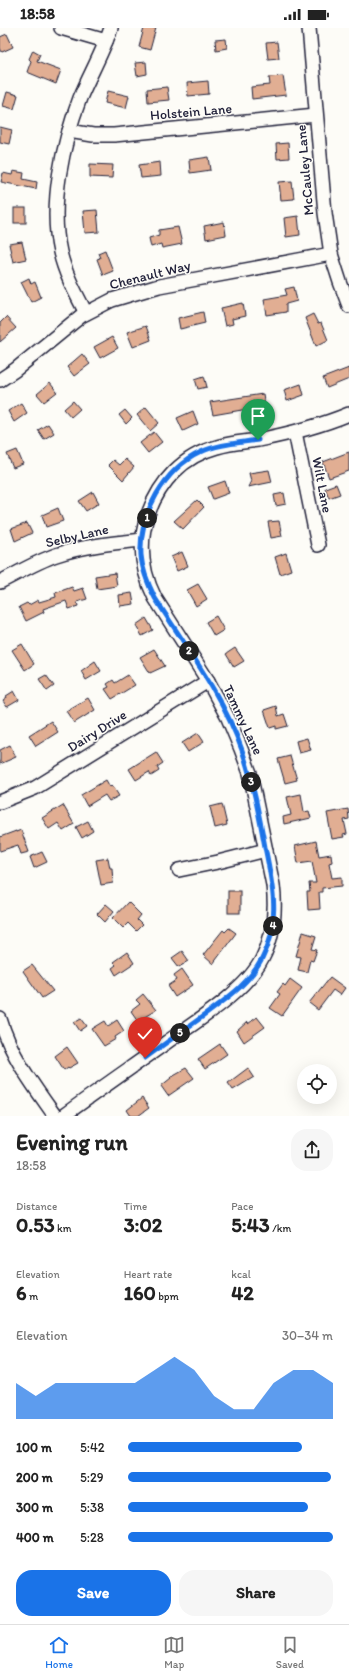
<!DOCTYPE html>
<html lang="en">
<head>
<meta charset="utf-8">
<style>
  body { margin:0; font-family:Itim,sans-serif; background:#f6f6f6; color:#222; height:100vh; display:flex; flex-direction:column; font-size:15px; white-space:nowrap }
  * { box-sizing:border-box; margin:0 }
  p { font-size:13px; color:#767676 }
  .icon { flex:none; width:22px; height:22px; fill:none; stroke:currentColor; stroke-width:2; stroke-linecap:round; stroke-linejoin:round }
  .map { position:relative; height:1088px; overflow:hidden }
  .sheet { display:flex; flex-direction:column; background:#fff; flex:1 }
  .sheet>* { flex:none }
  .buttons { position:absolute; left:297px; top:1036px; display:grid; gap:8px }
  .buttons a { display:grid; place-items:center; width:40px; height:40px; border-radius:50%; background:#fff; box-shadow:0 4px 16px #0002; font-size:20px }
  .pin { position:absolute; display:grid; place-items:center; width:34px; height:34px; color:#fff; margin:-41px -17px; border-radius:50% 50% 50% 0; rotate:-45deg; box-shadow:0 0 4px #0007 }
  .pin .icon { rotate:45deg }
  .km { position:absolute; width:20px; height:20px; margin:-10px; border-radius:50%; background:#222; color:#fff; font-size:11px; line-height:20px; text-align:center }
  .round { display:grid; place-items:center; flex:none; width:42px; height:42px; border-radius:16px; background:#f6f6f6 }
  .overview { display:flex; align-items:center; justify-content:space-between; height:68px; padding:0 16px }
  h1 { font-size:22px; font-weight:800; line-height:30px }
  .stats { display:grid; grid-template-columns:repeat(3,1fr); gap:6px; height:68px; padding:4px 16px }
  .stats div { display:grid; align-content:center }
  .stats b { font-size:20px; font-weight:800 }
  .stats small { font-size:11px; font-weight:400 }
  .stats p { font-size:11px }
  .chart { height:112px; padding:8px 16px }
  .chart p { display:flex; justify-content:space-between }
  .chart svg { width:100%; height:72px; margin-top:4px; fill:#1a73e8; opacity:.7 }
  .primary-button { display:flex; gap:8px; margin-top:auto; padding:8px 16px }
  .primary-button a { flex:1; height:46px; border-radius:16px; background:#1a73e8; color:#fff; font-size:16px; font-weight:800; line-height:46px; text-align:center }
  .primary-button a+a { background:#f6f6f6; color:#222 }
  ul { padding:0 16px; list-style:none; font-size:13px }
  li { display:grid; grid-template-columns:64px 48px 1fr; align-items:center; height:30px }
  li i { height:10px; border-radius:5px; background:#1a73e8 }
  .status { display:flex; justify-content:space-between; align-items:center; height:28px; padding:0 20px; background:#fff; direction:ltr }
  .status svg { height:11px; fill:currentColor }
  .tabs { display:flex; justify-content:space-around; align-items:center; height:56px; border-top:1px solid #e0e0e0; background:#fff; font-size:11px; color:#767676 }
  .tabs a { display:grid; justify-items:center; gap:2px }
  .tabs .selected { color:#1a73e8 }
  .map>svg:first-child { display:block }
  .building { fill:#e1ae93; stroke:#22223b }
  .lines { fill:none; stroke-linecap:round; stroke-linejoin:round }
  .minor-casing { stroke:#22223b; stroke-width:16 }
  .minor { stroke:#fdfcf7; stroke-width:13 }
  .route-casing { stroke:#fff; stroke-width:8 }
  .route { stroke:#1a73e8; stroke-width:5 }
  .labels { text-anchor:middle; dominant-baseline:central; stroke-width:3; stroke-linejoin:round; paint-order:stroke }
  .street-label { font-size:14px; fill:#22223b; stroke:#fdfcf7 }
</style>
</head>
<body>
<div class="status"><b>18:58</b><svg viewBox="0 0 49 12"><path d="M0 12V9h3v3zM5 12V6h3v6zM10 12V3h3v9zM15 12V0h3v12zM26 1h20v11H26zM47 4h2v5h-2z"/></svg></div>
<div class="map">
<svg width="349" height="1088" viewBox="0 0 349 1088">
  <rect width="100%" height="100%" fill="#fdfcf7"/>
  <filter id="ink" filterUnits="userSpaceOnUse"><feTurbulence type="fractalNoise" baseFrequency=".025" numOctaves="2"/><feDisplacementMap in="SourceGraphic" scale="8" xChannelSelector="R" yChannelSelector="G"/><feConvolveMatrix kernelMatrix="1 2 1 2 8 2 1 2 1" color-interpolation-filters="sRGB"/></filter>
  <g filter="url(#ink)">
    <!-- building -->
    <g class="building">
      <path d="M144 0H156L150 22 139 19Z"/>
      <path d="M7 6 13 19 2 24 0 20V9Z"/>
      <path d="M226 11 227 20 216 22 215 12Z"/>
      <path d="M277 14 279 30 268 31 266 15Z"/>
      <path d="M33 22 40 26 37 33 61 42 56 56 27 44 31 33 29 31Z"/>
      <path d="M146 34 147 46 137 48 135 35Z"/>
      <path d="M283 48 286 67 252 71 251 59 270 57 269 49Z"/>
      <path d="M208 53 209 66 188 68 187 55Z"/>
      <path d="M167 59 169 72 148 74 147 61Z"/>
      <path d="M108 63 129 68 126 80 105 75Z"/>
      <path d="M7 64 18 67 14 81 3 78Z"/>
      <path d="M0 99 12 102 9 116 0 114Z"/>
      <path d="M288 115 289 130 277 131 276 116Z"/>
      <path d="M209 129 211 142 190 145 189 132Z"/>
      <path d="M160 134 161 148 141 150 139 137Z"/>
      <path d="M90 136 113 137 112 150 90 149Z"/>
      <path d="M13 143 24 145 23 151 37 154 36 161 1 154 3 145 12 147Z"/>
      <path d="M292 153 294 171 281 172 279 154Z"/>
      <rect x="14" y="180" width="12" height="15"/>
      <path d="M97 182 99 204 85 205 83 183Z"/>
      <path d="M298 188 300 207 286 209 284 190Z"/>
      <path d="M224 194 226 207 206 211 204 198Z"/>
      <path d="M178 199 182 216 162 220 161 216 151 219 149 210 159 207V202Z"/>
      <path d="M22 214 26 231 13 234 9 216Z"/>
      <path d="M105 222 113 243 103 247 97 231 100 230 98 225Z"/>
      <path d="M29 250 31 256 35 254 41 269 31 274 21 254Z"/>
      <path d="M294 259 297 273 286 276V284L267 287 264 271 287 267 285 261Z"/>
      <path d="M243 275 245 288 232 291 233 296 225 298 221 280Z"/>
      <path d="M203 284 205 295 180 301 178 290Z"/>
      <path d="M313 286 318 296 321 295 328 312 316 318 305 290Z"/>
      <path d="M6 289 16 300 0 314V295Z"/>
      <path d="M146 298 151 312 133 319 127 304Z"/>
      <path d="M112 309 118 320 100 330 94 319Z"/>
      <path d="M82 326 90 336 74 348 67 339Z"/>
      <path d="M349 340V351L327 360 323 350Z"/>
      <path d="M204 348 207 359 198 361 195 351Z"/>
      <path d="M50 355 57 364 44 374 37 366Z"/>
      <path d="M301 356 304 367 287 373 284 362Z"/>
      <path d="M263 366 265 378 213 387 210 374Z"/>
      <path d="M73 373 80 381 71 389 64 381Z"/>
      <path d="M21 375 27 385 14 394 8 383Z"/>
      <path d="M146 379 159 395 150 403 137 387Z"/>
      <path d="M125 382 132 390 126 396 119 387Z"/>
      <path d="M193 383 198 396 183 403 177 390Z"/>
      <path d="M48 396 54 405 44 411 38 402Z"/>
      <path d="M154 404 162 414 148 425 140 415Z"/>
      <path d="M17 422 23 436 13 440 7 426Z"/>
      <path d="M349 424V443L329 450 323 434Z"/>
      <path d="M125 431 134 439 123 452 108 437 113 432 119 437Z"/>
      <path d="M269 442 272 454 248 459 251 453 249 445Z"/>
      <path d="M225 453 229 465 213 471 208 459Z"/>
      <path d="M336 456 340 466 329 470 325 460Z"/>
      <path d="M93 464 99 475 86 483 79 473Z"/>
      <path d="M284 465 286 476 276 478 274 467Z"/>
      <path d="M197 472 204 479 183 501 174 493Z"/>
      <path d="M58 480 63 493 46 499 42 487Z"/>
      <path d="M279 493 282 508 271 510 268 494Z"/>
      <path d="M27 495 32 505 15 513 11 501Z"/>
      <path d="M182 524 188 538 177 543 171 529Z"/>
      <path d="M286 525 291 542 280 546 275 529Z"/>
      <path d="M115 545 117 558 97 561 95 548Z"/>
      <path d="M198 556 207 571 196 578 187 562Z"/>
      <path d="M72 559 74 563 83 560 87 571 77 574 78 578 69 581 66 573 43 581 44 584 26 593 19 579 27 575 29 577 38 572 39 574 56 569 55 565Z"/>
      <path d="M132 565 134 576 120 578 119 567Z"/>
      <path d="M216 588 224 602 214 608 206 594Z"/>
      <path d="M146 590 153 602 142 608 136 597Z"/>
      <path d="M22 616 34 636 25 642 12 622Z"/>
      <path d="M235 620 244 633 234 639 226 626Z"/>
      <path d="M154 621 165 638 150 645 140 629Z"/>
      <path d="M95 633 101 643 86 652 81 643Z"/>
      <path d="M46 647 54 658 47 663 39 651Z"/>
      <path d="M128 647 135 657 112 671 105 661 109 659 107 656 113 652 115 655Z"/>
      <path d="M14 663 19 672 7 679 3 673 7 670 6 668Z"/>
      <path d="M88 670 95 682 74 695 66 683Z"/>
      <path d="M276 678 278 688 284 686 288 698 276 701V698L270 700 264 682Z"/>
      <path d="M51 693 58 704 36 718 29 707Z"/>
      <path d="M198 705 204 714 188 724 182 715Z"/>
      <path d="M307 710 311 722 299 725 296 713Z"/>
      <path d="M10 717 16 729 0 736V722Z"/>
      <path d="M156 724 163 735 157 739 159 743 151 748 149 744 136 752 129 741Z"/>
      <path d="M290 728 297 752 285 755 278 731Z"/>
      <path d="M106 752 110 759 112 757 119 768 109 773 105 767 87 778 81 767Z"/>
      <path d="M301 766 304 784 309 783 311 790 284 796 283 789 291 787 287 769Z"/>
      <path d="M222 776 227 797 215 800 210 779Z"/>
      <path d="M63 777 74 796 63 803 58 795 49 801 42 790Z"/>
      <path d="M348 781 349 791 344 792 347 806 343 807 344 809 332 811 327 785Z"/>
      <path d="M88 793 93 803 82 810 76 799Z"/>
      <path d="M21 802 29 824 21 826 18 817 0 823V809L16 803V804Z"/>
      <path d="M316 813 319 828 331 826 332 834 329 835 332 850 342 849V858L322 860V864H319L320 881 308 882 307 864H310L309 855H316L312 833 298 835 295 818Z"/>
      <path d="M42 824 47 834 34 840 30 829Z"/>
      <path d="M108 830 110 840H112L113 855 101 857 96 832Z"/>
      <rect x="228" y="863" width="12" height="22"/>
      <path d="M128 874 141 887 137 892 142 897 136 903 128 895 123 900 113 890Z"/>
      <path d="M106 876 114 883 105 894 97 886Z"/>
      <path d="M229 900 236 905 213 936 203 927 223 902 225 904Z"/>
      <path d="M303 904 316 908 312 921 317 922 313 933 310 932 307 944 298 942 301 929 296 928Z"/>
      <path d="M182 923 189 933 179 939 172 930Z"/>
      <path d="M127 924 134 935 116 947 112 940 116 937 113 934Z"/>
      <path d="M32 937 53 963 42 970 23 943Z"/>
      <path d="M182 941 193 957 175 969 168 958 177 952 174 947Z"/>
      <path d="M330 949 345 960 340 967 333 962 318 982 309 975Z"/>
      <path d="M290 951 302 960 282 988 270 980 280 966 277 964 283 956 285 958Z"/>
      <path d="M143 966 156 982 138 993 131 983 140 976 136 972Z"/>
      <path d="M257 989 265 999 244 1014 237 1003 247 994 248 996Z"/>
      <path d="M81 990 87 998 80 1003 74 994Z"/>
      <path d="M117 992 124 1003 115 1009 116 1011 104 1018 92 1001 105 993 108 998Z"/>
      <path d="M220 1016 227 1026 205 1041 198 1031Z"/>
      <path d="M67 1019 78 1035 69 1040 68 1039 64 1042 55 1028Z"/>
      <path d="M186 1040 194 1050 168 1068 161 1058 171 1050 170 1049Z"/>
      <path d="M248 1040 254 1049 233 1062 228 1055Z"/>
      <path d="M142 1070 149 1080 138 1088H131L127 1082Z"/>
    </g>
    <g class="lines">
      <!-- minor casing -->
      <g class="minor-casing">
        <g id="minor">
          <path d="M61 0 106 13"/>
          <path d="M309 0 325 185 331 226 340 254 349 278"/>
          <path d="M69 103 93 107H114L316 87"/>
          <path d="M86 285C76 266 65 246 60 224 49 176 63 115 80 70 90 46 103 24 111 0"/>
          <path d="M0 352 15 342 81 288 112 272 159 258 331 226"/>
          <path d="M295 404 318 517"/>
          <path d="M0 554C18 545 36 534 56 527 83 518 113 515 142 512"/>
          <path d="M0 774 35 760 208 653"/>
          <path d="M179 842 218 834 266 822"/>
          <path d="M0 991C11 1028 33 1057 55 1088"/>
          <path d="M63 1088C97 1063 132 1039 167 1014 197 993 246 963 262 931 274 908 276 882 273 857L250 745 241 721 228 690 208 653 155 570C141 542 138 515 148 486 160 453 183 428 217 419 230 415 245 414 258 412 289 406 320 398 349 386"/>
        </g>
      </g>
      <!-- minor -->
      <use href="#minor" class="minor"/>
    </g>
  </g>
  <g class="lines" filter="url(#ink)">
    <!-- route casing -->
    <g class="route-casing">
      <path id="route" d="M145 1030C166 1015 188 999 209 984 229 969 250 954 262 931 281 895 273 857 265 819 259 787 253 754 242 722 223 668 186 619 155 570 148 556 142 542 141 527 139 486 164 441 201 424 218 416 239 415 258 412"/>
    </g>
    <!-- route -->
    <use href="#route" class="route"/>
  </g>
  <g class="labels">
    <!-- street labels -->
    <g class="street-label">
      <text transform="translate(191 84) rotate(-5)">Holstein Lane</text>
      <text transform="translate(305 142) rotate(-95)">McCauley Lane</text>
      <text transform="translate(150 247) rotate(-14)">Chenault Way</text>
      <text transform="translate(322 457) rotate(79)">Wilt Lane</text>
      <text transform="translate(77 508) rotate(-13)">Selby Lane</text>
      <text transform="translate(243 692) rotate(65)">Tammy Lane</text>
      <text transform="translate(97 703) rotate(-32)">Dairy Drive</text>
    </g>
  </g>
</svg>
<div class="buttons">
<a><svg class="icon" aria-label="locate" viewBox="0 0 24 24"><circle cx="12" cy="12" r="6"/><path d="M12 2v4M12 18v4M2 12h4M18 12h4"/></svg></a>
</div>
<div class="pin" style="left:258px;top:412px;background:#1e9e55"><svg class="icon" aria-label="arrive" viewBox="0 0 24 24"><path d="M6 21V4h12l-3 4 3 4H6"/></svg></div>
<div class="pin" style="left:145px;top:1030px;background:#d93025"><svg class="icon" aria-label="check" viewBox="0 0 24 24"><path d="M5 12l5 5 9-10"/></svg></div>
<b class="km" style="left:147px;top:490px">1</b>
<b class="km" style="left:189px;top:623px">2</b>
<b class="km" style="left:251px;top:754px">3</b>
<b class="km" style="left:273px;top:898px">4</b>
<b class="km" style="left:180px;top:1005px">5</b>
</div>
<section class="sheet">
<div class="overview"><div><h1>Evening run</h1><p>18:58</p></div><a class="round"><svg class="icon" aria-label="share" viewBox="0 0 24 24"><path d="M12 15V3M7 8l5-5 5 5M5 13v7h14v-7"/></svg></a></div>
<div class="stats">
<div><p>Distance</p><b>0.53<small> km</small></b></div>
<div><p>Time</p><b>3:02</b></div>
<div><p>Pace</p><b>5:43<small> /km</small></b></div>
</div>
<div class="stats">
<div><p>Elevation</p><b>6<small> m</small></b></div>
<div><p>Heart rate</p><b>160<small> bpm</small></b></div>
<div><p>kcal</p><b>42</b></div>
</div>
<div class="chart"><p><span>Elevation</span>30–34 m</p>
<svg viewBox="0 0 160 44" preserveAspectRatio="none"><path d="M0 44V22L10 30L20 22L30 22L40 22L50 22L60 22L70 14L80 6L90 14L100 30L110 38L120 38L130 22L140 14L150 14L160 22V44z"/></svg>
</div>
<ul>
<li><b>100 m</b>5:42<i style="width:85%"></i></li>
<li><b>200 m</b>5:29<i style="width:99%"></i></li>
<li><b>300 m</b>5:38<i style="width:88%"></i></li>
<li><b>400 m</b>5:28<i style="width:100%"></i></li>
</ul>
<div class="primary-button"><a>Save</a><a>Share</a></div>
</section>
<nav class="tabs">
<a class="selected"><svg class="icon" aria-label="home" viewBox="0 0 24 24"><path d="M3 11l9-7 9 7M6 9v11h12V9"/></svg>Home</a>
<a><svg class="icon" aria-label="map" viewBox="0 0 24 24"><path d="M3 6l6-2 6 2 6-2v14l-6 2-6-2-6 2zM9 4v14M15 6v14"/></svg>Map</a>
<a><svg class="icon" aria-label="saved" viewBox="0 0 24 24"><path d="M7 4h10v16l-5-4-5 4z"/></svg>Saved</a>
</nav>
</body>
</html>
